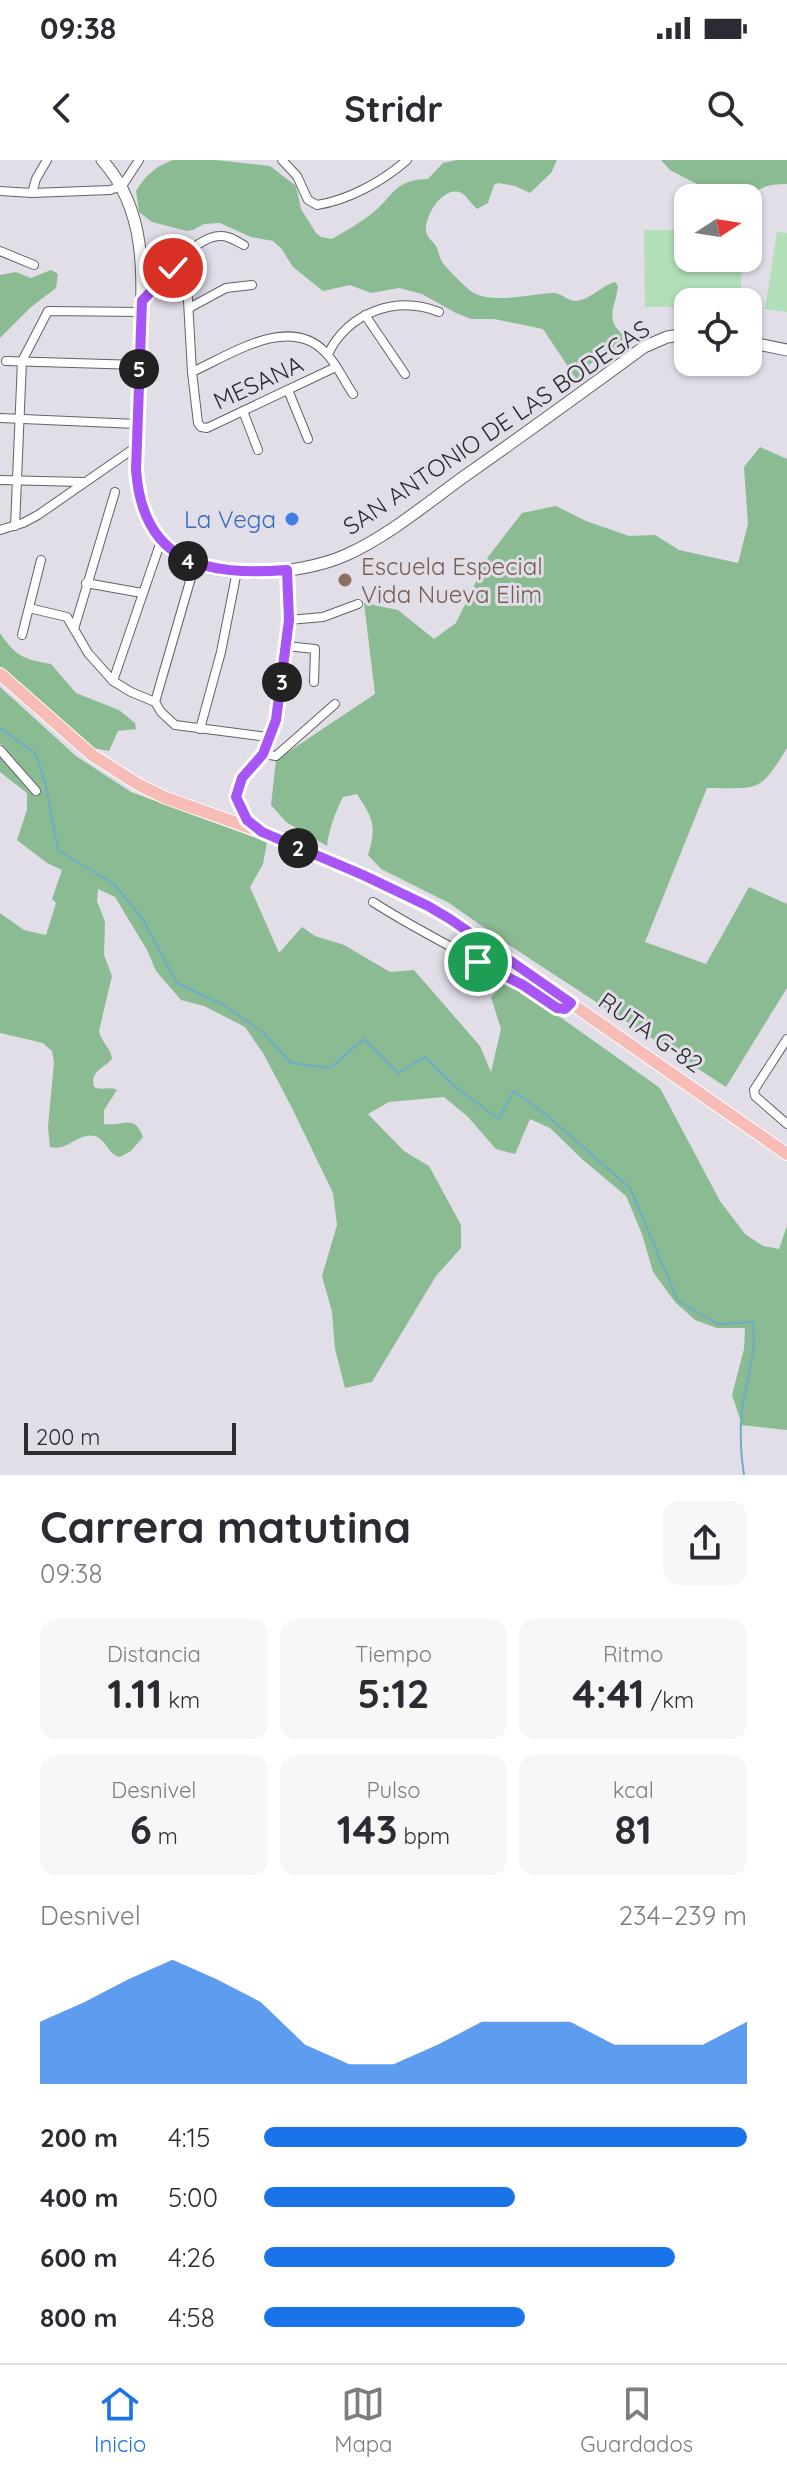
<!DOCTYPE html>
<html lang="es">
<head>
<meta charset="utf-8">
<style>
  body { margin:0; font-family:Quicksand,sans-serif; background:#f7f7f7; color:#2b2b33; height:100vh; display:flex; flex-direction:column; font-size:30px; white-space:nowrap }
  * { box-sizing:border-box; margin:0 }
  p { font-size:26px; color:#7c7c81 }
  .icon { flex:none; width:44px; height:44px; fill:none; stroke:currentColor; stroke-width:2; stroke-linecap:round; stroke-linejoin:round }
  .map { position:relative; height:1315px; overflow:hidden }
  .details { display:flex; flex-direction:column; background:#fff; flex:1 }
  .details>* { flex:none }
  .needle { width:52px; rotate:78deg }
  .controls { position:absolute; left:674px; top:24px; display:grid; gap:16px }
  .controls a { display:grid; place-items:center; width:88px; height:88px; border-radius:16px; background:#fff; box-shadow:0 2px 6px #0004; font-size:40px }
  .scale { position:absolute; left:24px; bottom:20px; width:212px; box-sizing:border-box; padding-left:8px; border:4px solid #2c2b2f; border-top:0; font-size:22px; line-height:28px; white-space:nowrap; color:#2c2b2f; -webkit-text-stroke:6px #e1dee8; paint-order:stroke }
  .pin { position:absolute; display:grid; place-items:center; width:68px; height:68px; color:#fff; margin:-34px; border:4px solid #fff; border-radius:50%; box-shadow:0 2px 8px #0007 }
  .km { position:absolute; width:40px; height:40px; margin:-20px; border-radius:50%; background:#222; color:#fff; font-size:22px; line-height:40px; text-align:center }
  .round { display:grid; place-items:center; flex:none; width:84px; height:84px; border-radius:16px; background:#f7f7f7 }
  .overview { display:flex; align-items:center; justify-content:space-between; height:136px; padding:0 40px }
  h1 { font-size:44px; font-weight:800; line-height:60px }
  .stats { display:grid; grid-template-columns:repeat(3,1fr); gap:12px; height:136px; padding:8px 40px }
  .stats div { display:grid; align-content:center; border-radius:16px; background:#f7f7f7; text-align:center }
  .stats b { font-size:40px; font-weight:800 }
  .stats small { font-size:22px; font-weight:400 }
  .stats p { font-size:22px }
  .chart { height:224px; padding:16px 40px }
  .chart p { display:flex; justify-content:space-between }
  .chart svg { width:100%; height:144px; margin-top:8px; fill:#1a73e8; opacity:.7 }
  ul { padding:0 40px; list-style:none; font-size:26px }
  li { display:grid; grid-template-columns:128px 96px 1fr; align-items:center; height:60px }
  li i { height:20px; border-radius:10px; background:#1a73e8 }
  .status { display:flex; justify-content:space-between; align-items:center; height:56px; padding:0 40px; background:#fff; direction:ltr }
  .status svg { height:22px; fill:currentColor }
  header { display:flex; justify-content:space-between; align-items:center; height:104px; padding:0 40px; background:#fff; font-size:36px; font-weight:800 }
  .dock { display:flex; justify-content:space-around; align-items:center; height:112px; border-top:2px solid #e1e1e2; background:#fff; font-size:22px; color:#7c7c81 }
  .dock a { display:grid; justify-items:center; gap:4px }
  .dock .current { color:#1a73e8 }
  .map>svg:first-child { display:block }
  .green { fill:#b2dfb8 }
  .forest { fill:#8bbb92 }
  .lines { fill:none; stroke-linecap:round; stroke-linejoin:round }
  .stream { stroke:#6dadca; stroke-width:2 }
  .street-casing { stroke:#636169; stroke-width:10 }
  .secondary-casing { stroke:#636169; stroke-width:13 }
  .primary-casing { stroke:#fff; stroke-width:14 }
  .street { stroke:#fff; stroke-width:8 }
  .secondary { stroke:#fff; stroke-width:11 }
  .primary { stroke:#f7bcb6; stroke-width:12 }
  .route-casing { stroke:#fff; stroke-width:16 }
  .route { stroke:#a855f7; stroke-width:10 }
  .shop-dot { fill:#3f7fe0; stroke:#e1dee8; stroke-width:3 }
  .education-dot { fill:#8d6e63; stroke:#e1dee8; stroke-width:3 }
  .labels { text-anchor:middle; dominant-baseline:central; stroke-width:6; stroke-linejoin:round; paint-order:stroke }
  .street-label { font-size:24px; fill:#2c2b2f; stroke:#e1dee8 }
  .shop-label { font-size:24px; fill:#366cbe; stroke:#e1dee8; text-anchor:end }
  .education-label { font-size:24px; fill:#785e54; stroke:#e1dee8; text-anchor:start }
</style>
</head>
<body>
<div class="status"><b>09:38</b><svg viewBox="0 0 49 12"><path d="M0 12V9h3v3zM5 12V6h3v6zM10 12V3h3v9zM15 12V0h3v12zM26 1h20v11H26zM47 4h2v5h-2z"/></svg></div>
<header><svg class="icon" aria-label="back" viewBox="0 0 24 24"><path d="M15 5l-7 7 7 7"/></svg>Stridr<svg class="icon" aria-label="search" viewBox="0 0 24 24"><circle cx="10" cy="10" r="6"/><path d="M15 15l6 6"/></svg></header>
<div class="map">
<svg width="787" height="1315" viewBox="0 0 787 1315">
  <rect width="100%" height="100%" fill="#e1dee8"/>
  <!-- green -->
  <g class="green">
    <path d="M644 70H688V98H741V142H688V147H645Z"/>
    <path d="M777 72 787 73V152L765 149Z"/>
  </g>
  <!-- forest -->
  <g class="forest">
    <path d="M173 0H216L270 6 296 26 301 49 316 73 321 77 332 79C345 71 358 64 370 55 395 36 392 20 428 19L443 3 457 0H557L551 13 530 33 515 26 498 23 494 25 488 43 477 49C471 44 466 34 459 32 441 28 425 56 426 71 427 78 432 80 436 86 439 91 439 98 443 103 446 108 469 131 474 133 495 144 530 134 553 133 562 133 567 141 576 141 590 140 601 126 615 122L618 126C616 146 604 158 622 174L623 185C605 201 591 195 577 220L543 169 494 159H471L456 153 422 134 399 128 371 133 350 125 323 131 293 107 281 88 273 81 251 77 220 63 204 64 193 70 187 71 152 62 139 52 136 31C144 17 157 5 173 0Z"/>
    <path d="M661 0H787V24C771 24 758 26 748 40V38H714L716 34 670 10Z"/>
    <path d="M51 110 58 114 56 128 31 147 0 178V115L16 112 31 118Z"/>
    <path d="M760 287 787 299V588C759 634 759 628 707 628L645 782 706 804 749 727 787 744V828L726 927 509 785 449 743 381 709 368 695C377 665 373 659 357 634L343 637C336 650 328 672 327 686L286 662 271 645 276 600 375 534 364 443 398 450 434 479 456 463 488 397 522 353 556 346 586 361 629 376 655 375 679 390 738 403 748 364 744 307Z"/>
    <path d="M0 473C16 497 24 499 51 504L76 533 119 550 135 563 136 569 118 571 109 591 92 588 0 507Z"/>
    <path d="M0 527 76 596 131 632 267 682 263 704 250 727 279 793 302 767 315 776 344 785 390 812 414 810 480 886 491 912 501 869 491 837 508 820 660 928 720 1041 745 1074 763 1086 779 1089 787 1066V1270L742 1265 732 1235 744 1189 745 1168H717L695 1160 675 1142 653 1112 642 1074 626 1036 583 1000 550 968 530 959 515 994 496 989 468 957 444 937 389 942 368 954 404 991 429 1006 461 1065V1088L436 1116 372 1222 345 1228 335 1189 332 1152 322 1116 337 1065 333 1033 292 948 263 893 245 867 204 846 181 840 156 811 147 790 115 737 98 729 97 741 105 762 104 795 112 816 99 871C101 882 111 888 112 899 103 909 90 911 94 927 102 931 109 926 117 930L104 950V964C123 967 134 953 143 977L131 991 120 997C107 994 107 980 95 976 78 972 67 992 50 987L48 967 54 902 52 891 43 883 0 873V753L24 770 46 775 56 743 52 739 62 710 47 703 17 680 27 650V633L0 612V589L3 586 0 583Z"/>
  </g>
  <g class="lines">
    <!-- stream -->
    <path class="stream" d="M0 568 36 594 46 626 58 690 114 724 142 758 177 823 222 844 264 873 291 903 330 908 364 879 398 913 425 897 457 928 499 959 514 931 550 958 630 1028 678 1141 718 1164 753 1162C756 1193 749 1209 744 1238 739 1264 740 1289 744 1315"/>
    <!-- street casing -->
    <g class="street-casing">
      <g id="street">
        <path d="M282 0 297 16 308 40 317 45C349 40 383 21 407 0"/>
        <path d="M0 31 32 33 110 30 122 26 139 0"/>
        <path d="M32 33 36 19 47 0"/>
        <path d="M0 91 34 105"/>
        <path d="M173 108 182 113 187 123 192 212 198 263 201 267 207 268 336 207"/>
        <path d="M142 141C159 123 194 76 220 76 228 75 236 81 244 85"/>
        <path d="M189 148 226 128 252 125"/>
        <path d="M365 155 405 214"/>
        <path d="M328 194C349 152 396 135 439 152"/>
        <path d="M6 201 139 205"/>
        <path d="M192 212C230 195 289 154 325 192 337 204 344 221 353 234"/>
        <path d="M288 230 308 279"/>
        <path d="M243 251 258 290"/>
        <path d="M0 258 137 264"/>
        <path d="M0 320 83 322"/>
        <path d="M15 366 22 201 48 151 141 152"/>
        <path d="M0 370 23 363 38 355 136 287"/>
        <path d="M86 423 142 433"/>
        <path d="M29 448 67 457 88 493 113 521 131 532 155 542 161 552 175 565 268 577"/>
        <path d="M289 460 323 457 358 444"/>
        <path d="M74 469 115 332"/>
        <path d="M22 475 41 400"/>
        <path d="M286 486 315 489 314 522"/>
        <path d="M113 521 161 381"/>
        <path d="M155 542 195 404"/>
        <path d="M200 569 221 492 237 411"/>
        <path d="M0 590 36 631"/>
        <path d="M263 594 276 596 335 544"/>
        <path d="M255 666 247 660 236 637 242 618 263 594 268 577 276 560 289 460 287 410"/>
        <path d="M373 742C421 773 472 797 522 825 535 832 551 848 565 849L571 843"/>
        <path d="M787 879 754 930 755 936 787 964"/>
      </g>
    </g>
    <!-- secondary casing -->
    <g class="secondary-casing">
      <g id="secondary">
        <path d="M102 0C152 55 142 130 139 199 137 236 137 273 136 310 138 335 144 363 162 383 200 425 299 416 346 395 388 376 425 345 462 318 523 275 584 231 644 187L667 177 688 174"/>
        <path d="M748 182 787 190"/>
      </g>
    </g>
    <!-- primary casing -->
    <g class="primary-casing">
      <path id="primary" d="M0 514 92 595 139 625 166 638 262 672 363 715 450 759 787 994"/>
    </g>
    <!-- street -->
    <use href="#street" class="street"/>
    <!-- secondary -->
    <use href="#secondary" class="secondary"/>
    <!-- primary -->
    <use href="#primary" class="primary"/>
  </g>
  <g class="lines">
    <!-- route casing -->
    <g class="route-casing">
      <path id="route" d="M173 108 142 141 136 310C143 404 206 416 287 410L289 460 276 560 263 594 242 618 236 637 247 660 262 672 363 715 428 746 450 759 571 843 565 849 557 848 523 825 478 802"/>
    </g>
    <!-- route -->
    <use href="#route" class="route"/>
  </g>
  <!-- markers -->
  <circle class="shop-dot" cx="292" cy="359" r="8"/>
  <circle class="education-dot" cx="345" cy="420" r="8"/>
  <g class="labels">
    <!-- street labels -->
    <g class="street-label">
      <text transform="translate(258 222) rotate(-25)">MESANA</text>
      <text transform="translate(496 267) rotate(-34)">SAN ANTONIO DE LAS BODEGAS</text>
      <text transform="translate(651 872) rotate(35)">RUTA G-82</text>
    </g>
    <!-- shop labels -->
    <g class="shop-label">
      <text x="276" y="359">La Vega</text>
    </g>
    <!-- education labels -->
    <g class="education-label">
      <text x="361" y="406">Escuela Especial<tspan x="361" dy="28">Vida Nueva Elim</tspan></text>
    </g>
  </g>
</svg>
<div class="controls">
<a><svg class="needle" viewBox="-14 -14 28 28"><path d="M0-13l5 13h-10z" fill="#e53935"/><path d="M0 13l5-13h-10z" fill="#7c7c81"/></svg></a>
<a><svg class="icon" aria-label="locate" viewBox="0 0 24 24"><circle cx="12" cy="12" r="6"/><path d="M12 2v4M12 18v4M2 12h4M18 12h4"/></svg></a>
</div>
<div class="scale">200 m</div>
<div class="pin" style="left:478px;top:802px;background:#1e9e55"><svg class="icon" aria-label="arrive" viewBox="0 0 24 24"><path d="M6 21V4h12l-3 4 3 4H6"/></svg></div>
<div class="pin" style="left:173px;top:108px;background:#d93025"><svg class="icon" aria-label="check" viewBox="0 0 24 24"><path d="M5 12l5 5 9-10"/></svg></div>
<b class="km" style="left:298px;top:688px">2</b>
<b class="km" style="left:282px;top:522px">3</b>
<b class="km" style="left:188px;top:401px">4</b>
<b class="km" style="left:139px;top:209px">5</b>
</div>
<section class="details">
<div class="overview"><div><h1>Carrera matutina</h1><p>09:38</p></div><a class="round"><svg class="icon" aria-label="share" viewBox="0 0 24 24"><path d="M12 15V3M7 8l5-5 5 5M5 13v7h14v-7"/></svg></a></div>
<div class="stats">
<div><p>Distancia</p><b>1.11<small> km</small></b></div>
<div><p>Tiempo</p><b>5:12</b></div>
<div><p>Ritmo</p><b>4:41<small> /km</small></b></div>
</div>
<div class="stats">
<div><p>Desnivel</p><b>6<small> m</small></b></div>
<div><p>Pulso</p><b>143<small> bpm</small></b></div>
<div><p>kcal</p><b>81</b></div>
</div>
<div class="chart"><p><span>Desnivel</span>234–239 m</p>
<svg viewBox="0 0 160 44" preserveAspectRatio="none"><path d="M0 44V25L10 19L20 12L30 6L40 12L50 19L60 32L70 38L80 38L90 32L100 25L110 25L120 25L130 32L140 32L150 32L160 25V44z"/></svg>
</div>
<ul>
<li><b>200 m</b>4:15<i style="width:100%"></i></li>
<li><b>400 m</b>5:00<i style="width:52%"></i></li>
<li><b>600 m</b>4:26<i style="width:85%"></i></li>
<li><b>800 m</b>4:58<i style="width:54%"></i></li>
</ul>
</section>
<nav class="dock">
<a class="current"><svg class="icon" aria-label="home" viewBox="0 0 24 24"><path d="M3 11l9-7 9 7M6 9v11h12V9"/></svg>Inicio</a>
<a><svg class="icon" aria-label="map" viewBox="0 0 24 24"><path d="M3 6l6-2 6 2 6-2v14l-6 2-6-2-6 2zM9 4v14M15 6v14"/></svg>Mapa</a>
<a><svg class="icon" aria-label="saved" viewBox="0 0 24 24"><path d="M7 4h10v16l-5-4-5 4z"/></svg>Guardados</a>
</nav>
</body>
</html>
